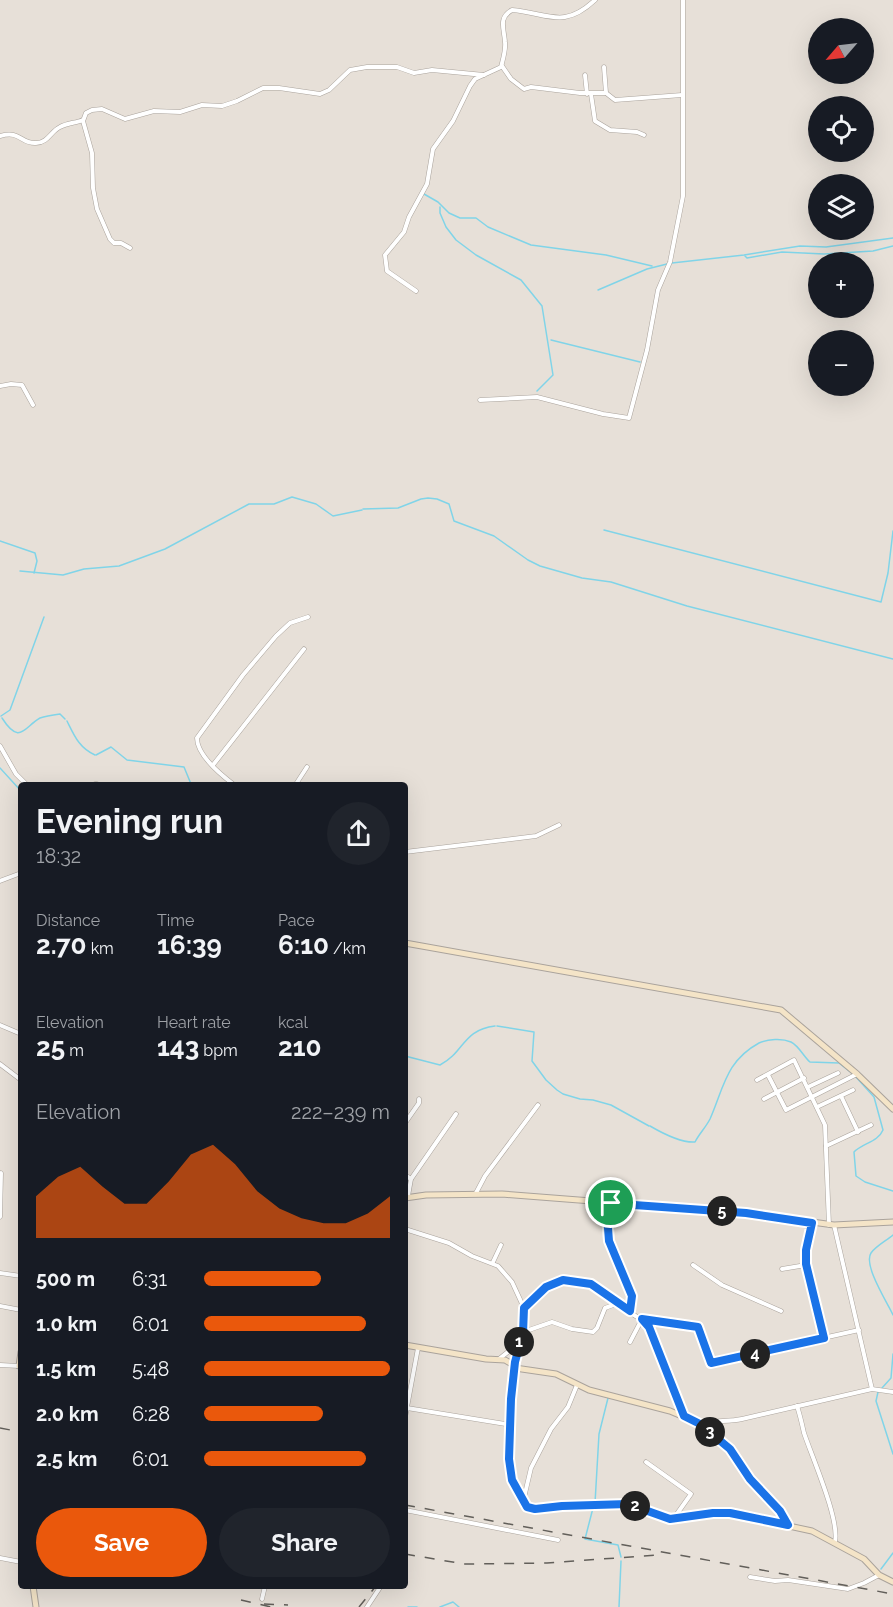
<!DOCTYPE html>
<html lang="en">
<head>
<meta charset="utf-8">
<style>
  body { margin:0; font-family:Raleway,sans-serif; background:#20242c; color:#f1f3f6; height:100vh; display:flex; flex-direction:column; font-size:22px; white-space:nowrap }
  * { box-sizing:border-box; margin:0 }
  p { font-size:20px; color:#9ea1a6 }
  .icon { flex:none; width:33px; height:33px; fill:none; stroke:currentColor; stroke-width:2; stroke-linecap:round; stroke-linejoin:round }
  .map { position:relative; flex:1; overflow:hidden }
  .sheet { position:absolute; left:18px; top:782px; width:390px; height:807px; display:flex; flex-direction:column; background:#171b24; border-radius:6px; box-shadow:0 6px 24px #0002 }
  .sheet>* { flex:none }
  .needle { width:39px; rotate:242deg }
  .fabs { position:absolute; left:808px; top:18px; display:grid; gap:12px }
  .fabs a { display:grid; place-items:center; width:66px; height:66px; border-radius:50%; background:#171b24; box-shadow:0 6px 24px #0002; font-size:30px }
  .pin { position:absolute; display:grid; place-items:center; width:51px; height:51px; color:#fff; margin:-26px; border:3px solid #fff; border-radius:50%; box-shadow:0 2px 6px #0007 }
  .km { position:absolute; width:30px; height:30px; margin:-15px; border-radius:50%; background:#222; color:#fff; font-size:16px; line-height:30px; text-align:center }
  .round { display:grid; place-items:center; flex:none; width:63px; height:63px; border-radius:32px; background:#20242c }
  .headline { display:flex; align-items:center; justify-content:space-between; height:102px; padding:0 18px }
  h1 { font-size:33px; font-weight:700; line-height:45px }
  .metrics { display:grid; grid-template-columns:repeat(3,1fr); gap:9px; height:102px; padding:6px 18px }
  .metrics div { display:grid; align-content:center }
  .metrics b { font-size:26px; font-weight:700 }
  .metrics small { font-size:16px; font-weight:400 }
  .metrics p { font-size:16px }
  .chart { height:168px; padding:12px 18px }
  .chart p { display:flex; justify-content:space-between }
  .chart svg { width:100%; height:108px; margin-top:6px; fill:#ea580c; opacity:.7 }
  .cta { display:flex; gap:12px; margin-top:auto; padding:12px 18px }
  .cta a { flex:1; height:69px; border-radius:36px; background:#ea580c; color:#fff; font-size:24px; font-weight:700; line-height:69px; text-align:center }
  .cta a+a { background:#20242c; color:#f1f3f6 }
  ul { padding:0 18px; list-style:none; font-size:20px }
  li { display:grid; grid-template-columns:96px 72px 1fr; align-items:center; height:45px }
  li i { height:15px; border-radius:8px; background:#ea580c }
  .map>svg:first-child { display:block }
  .lines { fill:none; stroke-linecap:round; stroke-linejoin:round }
  .stream { stroke:#80d4e8; stroke-width:1.5 }
  .street-casing { stroke:#aaa39c; stroke-width:5 }
  .secondary-casing { stroke:#aaa39c; stroke-width:7 }
  .street { stroke:#fff; stroke-width:4 }
  .secondary { stroke:#f4e4c7; stroke-width:5 }
  .rail { stroke:#625f5a; stroke-width:1.5; stroke-dasharray:10 10; stroke-linecap:butt }
  .route-casing { stroke:#fff; stroke-width:12 }
  .route { stroke:#1a73e8; stroke-width:8 }
</style>
</head>
<body>
<div class="map">
<svg width="893" height="1607" viewBox="0 0 893 1607">
  <rect width="100%" height="100%" fill="#e7e0d8"/>
  <g class="lines">
    <!-- stream -->
    <g class="stream">
      <path d="M424 194 438 202 449 213 460 218H476L488 227 531 245 606 255 652 266"/>
      <path d="M440 207V213L446 227 456 240 476 255 521 280 542 306 553 375 537 391"/>
      <path d="M745 256 747 258 782 252 824 254 873 251 893 246"/>
      <path d="M672 263 744 255 800 246 826 247 893 238"/>
      <path d="M598 290 647 269 667 264"/>
      <path d="M551 340 640 362"/>
      <path d="M363 509 398 508 421 499 428 498 437 499 449 504 454 521 494 536 528 560 540 566 582 578 611 582 687 606 893 659"/>
      <path d="M604 530 881 602 888 573 893 531"/>
      <path d="M0 541 35 553 37 561 34 573"/>
      <path d="M20 571 63 575 84 569 119 566 165 549 249 504H274L292 497 316 504 333 516 362 510"/>
      <path d="M1 716 10 710 44 617"/>
      <path d="M2 718C20 746 24 727 40 718 46 716 53 715 60 714L65 719"/>
      <path d="M67 721C74 735 79 748 95 755"/>
      <path d="M96 755 111 747 127 760 184 767 191 784"/>
      <path d="M0 768 21 791"/>
      <path d="M222 784H226"/>
      <path d="M497 1026 534 1032 532 1061 546 1080 557 1090 563 1094 580 1099 593 1100 611 1105 649 1126"/>
      <path d="M405 1056 440 1065C465 1052 462 1030 495 1026"/>
      <path d="M856 1077 874 1097 883 1130C878 1142 863 1143 854 1152L856 1176 865 1182 893 1191"/>
      <path d="M650 1126C662 1133 681 1143 695 1142 699 1134 706 1127 710 1119 724 1087 726 1061 759 1043 768 1039 782 1038 791 1042 799 1046 804 1057 810 1062L839 1063 853 1074"/>
      <path d="M893 1235C886 1241 876 1246 871 1253 863 1265 887 1302 893 1315"/>
      <path d="M882 1388 891 1378 893 1354"/>
      <path d="M878 1392 876 1401 893 1454"/>
      <path d="M595 1503 599 1434 608 1398"/>
      <path d="M593 1508 585 1539 618 1545 621 1557"/>
      <path d="M881 1569 893 1553"/>
      <path d="M408 1607H417"/>
      <path d="M440 1607 453 1602 459 1607"/>
      <path d="M619 1607 621 1561"/>
    </g>
    <!-- street casing -->
    <g class="street-casing">
      <g id="street">
        <path d="M502 66 511 79 524 89 531 87 580 93H606L615 100 682 95"/>
        <path d="M604 67 606 93"/>
        <path d="M585 75 587 94"/>
        <path d="M591 94 595 121 610 130 637 132 644 135"/>
        <path d="M0 136C21 130 20 144 36 143 48 143 51 131 60 127 67 123 76 123 83 120"/>
        <path d="M130 248 121 243H114L110 239 97 209 93 188 92 153 83 121 86 113 92 110 102 109 125 119 154 111 180 112 202 105 222 106 237 101 263 88H279L320 94 329 90 350 70 367 67H397L414 73 432 70 484 75"/>
        <path d="M416 291 387 271 385 255 404 232 409 217 427 184 433 149 453 121 470 86 475 79 501 67C503 59 506 50 505 42 504 28 498 18 512 10 548 13 563 30 595 0"/>
        <path d="M0 386 11 384 22 385 33 405"/>
        <path d="M480 400 537 397 603 414 629 418 647 350 658 290 670 262 683 196V0"/>
        <path d="M0 746 16 774 26 784"/>
        <path d="M213 765 304 649"/>
        <path d="M95 784H97"/>
        <path d="M233 784C220 774 197 755 197 738L243 675 276 636 290 623 308 617"/>
        <path d="M296 784 307 767"/>
        <path d="M405 852 536 836 559 825"/>
        <path d="M0 881 21 873"/>
        <path d="M0 1025 21 1034"/>
        <path d="M0 1064 21 1080"/>
        <path d="M768 1075 786 1110 857 1074"/>
        <path d="M757 1080 794 1060 825 1125 829 1225"/>
        <path d="M808 1087 838 1073"/>
        <path d="M841 1096 858 1132"/>
        <path d="M764 1099 804 1078"/>
        <path d="M817 1107 853 1090"/>
        <path d="M405 1123 419 1103V1099"/>
        <path d="M826 1146 871 1125"/>
        <path d="M405 1175 411 1179"/>
        <path d="M476 1193 485 1176 538 1105"/>
        <path d="M408 1196 411 1179 456 1114"/>
        <path d="M606 1202 609 1241 632 1296 630 1311"/>
        <path d="M0 1217 1 1173"/>
        <path d="M812 1223 805 1250 806 1264 824 1338"/>
        <path d="M834 1225 872 1389"/>
        <path d="M405 1229 449 1243 472 1256 498 1266 512 1282 524 1308 523 1333"/>
        <path d="M493 1262 501 1245"/>
        <path d="M693 1265 722 1285 781 1311"/>
        <path d="M782 1269 806 1265"/>
        <path d="M0 1273 21 1276"/>
        <path d="M0 1306 21 1310"/>
        <path d="M524 1308 546 1287 563 1280 591 1284 615 1303"/>
        <path d="M630 1342 642 1319 694 1326 699 1328 711 1363 859 1330"/>
        <path d="M499 1359 519 1343"/>
        <path d="M0 1365 19 1366"/>
        <path d="M515 1367 521 1336 526 1331 552 1322 572 1329 593 1332 597 1328 605 1308 616 1304 647 1323 684 1416"/>
        <path d="M797 1406C800 1415 802 1424 804 1433 812 1457 840 1520 835 1542"/>
        <path d="M407 1408 511 1425"/>
        <path d="M405 1418 418 1348"/>
        <path d="M700 1424C713 1420 728 1422 742 1419L872 1389 893 1392"/>
        <path d="M646 1462 691 1494 674 1518"/>
        <path d="M523 1502 531 1468 551 1429 568 1407 577 1385"/>
        <path d="M405 1510 558 1540"/>
        <path d="M0 1558 21 1562"/>
        <path d="M750 1577 775 1581 788 1580 848 1589 864 1583 879 1575"/>
        <path d="M262 1599 265 1586"/>
        <path d="M367 1607 381 1586"/>
      </g>
    </g>
    <!-- secondary casing -->
    <g class="secondary-casing">
      <g id="secondary">
        <path d="M405 943 781 1010 857 1074 893 1109"/>
        <path d="M405 1198 426 1195 502 1194 746 1213 834 1225 893 1222"/>
        <path d="M405 1345 486 1359 505 1360 512 1364 515 1368 556 1374 589 1390 670 1411 696 1422 730 1449 752 1481 780 1511 788 1525"/>
        <path d="M21 1352 19 1366H21"/>
        <path d="M515 1368 511 1399 509 1459 512 1480 527 1507 535 1509 562 1506 626 1504 670 1519 713 1513 738 1515 812 1531 864 1559 879 1575 893 1582"/>
        <path d="M33 1586 36 1607"/>
      </g>
    </g>
    <!-- street -->
    <use href="#street" class="street"/>
    <!-- secondary -->
    <use href="#secondary" class="secondary"/>
    <!-- rail -->
    <g class="rail">
      <path d="M0 1428 21 1432"/>
      <path d="M405 1505 893 1594"/>
      <path d="M405 1554 464 1564 547 1563 657 1555"/>
      <path d="M241 1600 271 1607"/>
      <path d="M264 1604 288 1605"/>
      <path d="M359 1607 376 1586"/>
    </g>
  </g>
  <g class="lines">
    <!-- route casing -->
    <g class="route-casing">
      <path id="route" d="M606 1203 746 1213 812 1223 806 1250V1264L824 1338 711 1363 698 1327 642 1319 649 1327 684 1416 700 1424 730 1449 750 1479 780 1511 788 1525 730 1513H713L670 1519 628 1504 562 1506 535 1509 527 1507 512 1480 509 1459 511 1399 515 1362 523 1333 524 1308 546 1287 563 1280 591 1284 630 1311 632 1296 609 1241Z"/>
    </g>
    <!-- route -->
    <use href="#route" class="route"/>
  </g>
</svg>
<div class="fabs">
<a><svg class="needle" viewBox="-14 -14 28 28"><path d="M0-13l5 13h-10z" fill="#e53935"/><path d="M0 13l5-13h-10z" fill="#9ea1a6"/></svg></a>
<a><svg class="icon" aria-label="locate" viewBox="0 0 24 24"><circle cx="12" cy="12" r="6"/><path d="M12 2v4M12 18v4M2 12h4M18 12h4"/></svg></a>
<a><svg class="icon" aria-label="layers" viewBox="0 0 24 24"><path d="M12 4l9 5-9 5-9-5zM3 14l9 5 9-5"/></svg></a>
<a>+</a>
<a>−</a>
</div>
<div class="pin" style="left:611px;top:1203px;background:#1e9e55"><svg class="icon" aria-label="arrive" viewBox="0 0 24 24"><path d="M6 21V4h12l-3 4 3 4H6"/></svg></div>
<b class="km" style="left:519px;top:1342px">1</b>
<b class="km" style="left:635px;top:1506px">2</b>
<b class="km" style="left:710px;top:1432px">3</b>
<b class="km" style="left:755px;top:1354px">4</b>
<b class="km" style="left:722px;top:1211px">5</b>
<section class="sheet">
<div class="headline"><div><h1>Evening run</h1><p>18:32</p></div><a class="round"><svg class="icon" aria-label="share" viewBox="0 0 24 24"><path d="M12 15V3M7 8l5-5 5 5M5 13v7h14v-7"/></svg></a></div>
<div class="metrics">
<div><p>Distance</p><b>2.70<small> km</small></b></div>
<div><p>Time</p><b>16:39</b></div>
<div><p>Pace</p><b>6:10<small> /km</small></b></div>
</div>
<div class="metrics">
<div><p>Elevation</p><b>25<small> m</small></b></div>
<div><p>Heart rate</p><b>143<small> bpm</small></b></div>
<div><p>kcal</p><b>210</b></div>
</div>
<div class="chart"><p><span>Elevation</span>222–239 m</p>
<svg viewBox="0 0 160 44" preserveAspectRatio="none"><path d="M0 44V27L10 19L20 15L30 23L40 30L50 30L60 21L70 10L80 6L90 14L100 25L110 32L120 36L130 38L140 38L150 34L160 27V44z"/></svg>
</div>
<ul>
<li><b>500 m</b>6:31<i style="width:63%"></i></li>
<li><b>1.0 km</b>6:01<i style="width:87%"></i></li>
<li><b>1.5 km</b>5:48<i style="width:100%"></i></li>
<li><b>2.0 km</b>6:28<i style="width:64%"></i></li>
<li><b>2.5 km</b>6:01<i style="width:87%"></i></li>
</ul>
<div class="cta"><a>Save</a><a>Share</a></div>
</section>
</div>
</body>
</html>
